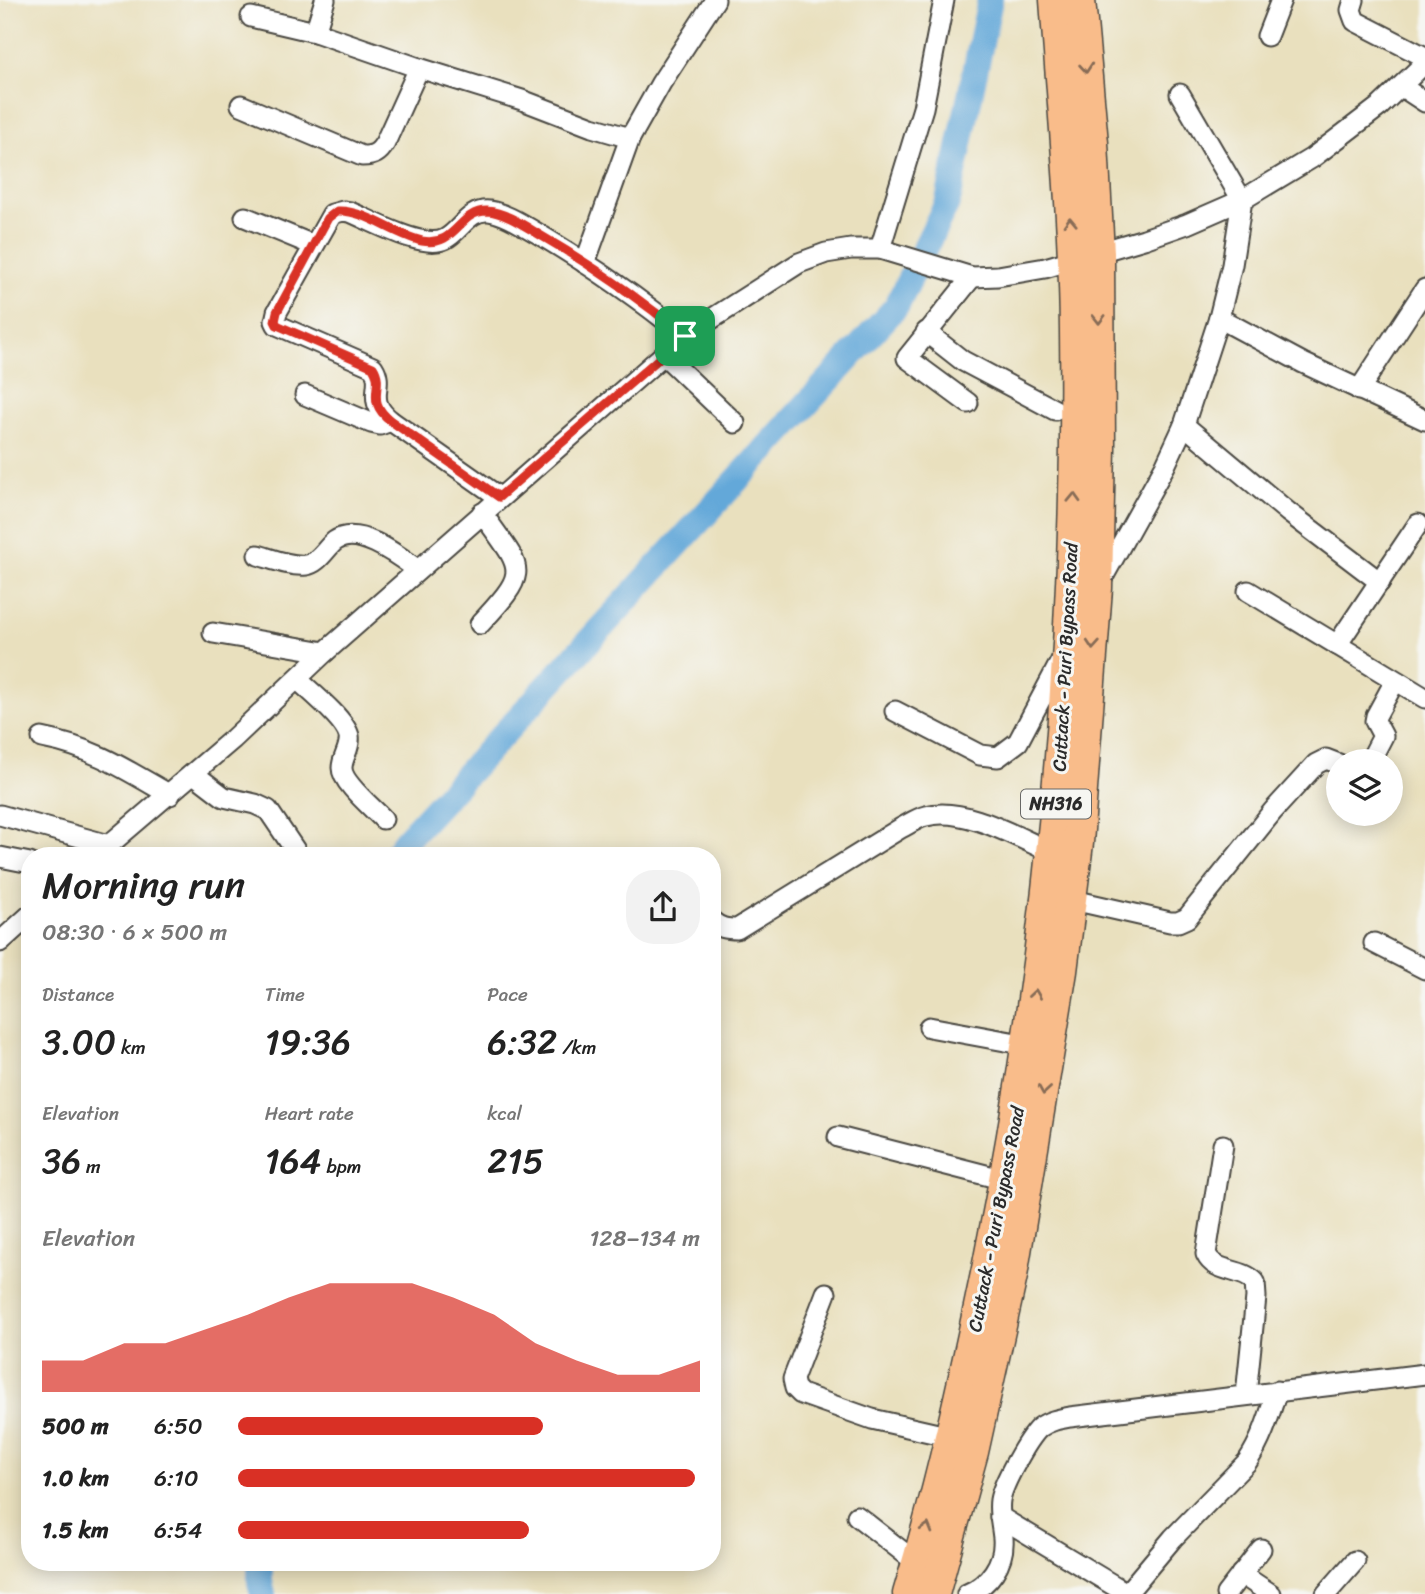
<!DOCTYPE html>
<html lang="en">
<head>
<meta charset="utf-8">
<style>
  body { margin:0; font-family:Sriracha,sans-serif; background:#f2f2f2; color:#222; height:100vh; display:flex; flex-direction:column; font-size:26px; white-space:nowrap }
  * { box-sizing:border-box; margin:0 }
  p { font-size:23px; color:#767676 }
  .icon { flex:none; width:38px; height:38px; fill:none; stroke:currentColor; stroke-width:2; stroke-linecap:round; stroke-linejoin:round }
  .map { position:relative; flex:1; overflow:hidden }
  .side { position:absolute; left:21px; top:847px; width:700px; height:724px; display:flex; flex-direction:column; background:#fff; border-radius:28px; box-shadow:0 4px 18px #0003 }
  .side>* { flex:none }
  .buttons { position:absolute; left:1326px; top:749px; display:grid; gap:14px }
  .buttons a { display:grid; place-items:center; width:77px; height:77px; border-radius:50%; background:#fff; box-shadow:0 4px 18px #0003; font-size:35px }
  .pin { position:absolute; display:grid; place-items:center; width:60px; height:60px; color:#fff; margin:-30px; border-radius:14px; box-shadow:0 4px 10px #0006 }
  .round { display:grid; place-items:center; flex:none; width:74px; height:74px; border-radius:28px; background:#f2f2f2 }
  .overview { display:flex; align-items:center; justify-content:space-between; height:119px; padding:0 21px }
  h1 { font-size:38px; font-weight:600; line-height:52px }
  .stats { display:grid; grid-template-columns:repeat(3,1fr); gap:10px; height:119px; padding:7px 21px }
  .stats div { display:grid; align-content:center }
  .stats b { font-size:35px; font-weight:600 }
  .stats small { font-size:19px; font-weight:400 }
  .stats p { font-size:19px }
  .chart { height:196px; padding:14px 21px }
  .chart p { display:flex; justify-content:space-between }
  .chart svg { width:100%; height:126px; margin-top:7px; fill:#d93025; opacity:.7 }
  ul { padding:0 21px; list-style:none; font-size:23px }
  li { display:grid; grid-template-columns:112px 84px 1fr; align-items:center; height:52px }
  li i { height:18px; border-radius:9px; background:#d93025 }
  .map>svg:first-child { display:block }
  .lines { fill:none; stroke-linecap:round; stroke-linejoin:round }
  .river { stroke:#64a8d9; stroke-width:26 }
  .minor-casing { stroke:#484641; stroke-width:23 }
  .highway-casing { stroke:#484641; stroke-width:33 }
  .minor { stroke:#fff; stroke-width:19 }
  .highway { stroke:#f9bc8a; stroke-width:30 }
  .oneway { stroke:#886c56 }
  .route-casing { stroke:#fff; stroke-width:14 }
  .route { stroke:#d93025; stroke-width:9 }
  .labels { text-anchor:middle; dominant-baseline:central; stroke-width:6; stroke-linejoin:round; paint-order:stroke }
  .shield { fill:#f6f6f2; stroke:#686867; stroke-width:2 }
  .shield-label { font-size:18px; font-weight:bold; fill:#2b2b2b }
  .street-label { font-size:19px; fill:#2b2b2b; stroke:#f6f6f2 }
</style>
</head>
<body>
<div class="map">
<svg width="1425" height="1594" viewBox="0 0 1425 1594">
  <rect width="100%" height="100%" fill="#f6f6f2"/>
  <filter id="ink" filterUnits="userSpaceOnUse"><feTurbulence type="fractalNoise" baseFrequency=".0143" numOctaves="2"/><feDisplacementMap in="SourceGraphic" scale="14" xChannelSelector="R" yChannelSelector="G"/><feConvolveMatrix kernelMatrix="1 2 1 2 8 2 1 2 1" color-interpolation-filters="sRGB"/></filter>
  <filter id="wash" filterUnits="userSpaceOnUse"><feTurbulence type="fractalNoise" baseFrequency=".00686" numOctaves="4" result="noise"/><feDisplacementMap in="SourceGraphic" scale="28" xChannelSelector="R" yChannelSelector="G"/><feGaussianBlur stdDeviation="1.57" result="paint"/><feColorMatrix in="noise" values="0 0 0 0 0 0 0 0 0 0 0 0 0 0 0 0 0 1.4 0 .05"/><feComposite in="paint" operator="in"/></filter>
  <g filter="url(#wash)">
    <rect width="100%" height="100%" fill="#e9e0be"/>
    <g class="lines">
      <!-- river -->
      <g class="river">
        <path d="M394 856 406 840 896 307 948 201 990 0"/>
        <path d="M260 1563V1582L263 1594"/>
      </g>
    </g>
  </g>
  <g filter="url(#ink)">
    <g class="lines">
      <!-- minor casing -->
      <g class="minor-casing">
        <g id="minor">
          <path d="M1354 0 1351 10 1355 21 1425 57"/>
          <path d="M251 17 315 32 419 68 522 100 592 127 630 138"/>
          <path d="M315 32 325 0"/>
          <path d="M1267 36 1281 0"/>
          <path d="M1402 87 1425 102"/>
          <path d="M241 105 362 156C374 156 379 153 385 143L419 68"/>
          <path d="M245 217 313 245"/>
          <path d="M880 249 923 108 944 0"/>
          <path d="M585 263 630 138 661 83 715 0"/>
          <path d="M1219 318 1303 363 1425 420"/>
          <path d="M926 332 963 361 1055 410"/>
          <path d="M664 355 735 423"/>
          <path d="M1359 390 1425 289"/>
          <path d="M305 395 371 423 380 425 391 421"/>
          <path d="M968 403 907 358 972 277"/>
          <path d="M1184 425 1288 512 1380 582"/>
          <path d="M499 497 391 421C363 398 386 387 373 367L277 325 275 321 277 312 332 214 343 211 350 212C372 221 423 250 445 239 461 231 468 209 489 211 505 213 523 225 537 233 589 264 639 298 685 336"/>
          <path d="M258 555C272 559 291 567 306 565 319 563 325 549 335 541 358 524 400 557 418 570"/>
          <path d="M1101 581 1165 466 1184 425 1219 318 1232 265 1242 200 1180 94"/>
          <path d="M1248 591 1425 698"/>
          <path d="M480 624C531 569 524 572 482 513"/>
          <path d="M213 633 325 652"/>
          <path d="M1337 645 1418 524"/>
          <path d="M297 679C311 692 345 719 349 736 351 748 342 757 342 768 342 783 373 808 383 819"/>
          <path d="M895 711 980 755 998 757 1018 742 1064 655"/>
          <path d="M42 738C94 748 125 769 170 795"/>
          <path d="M1370 761 1383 736 1375 721 1376 716 1395 681"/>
          <path d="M194 774 224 797 255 804 268 810 295 850"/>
          <path d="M0 815 109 845"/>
          <path d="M96 856 233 739 325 652 685 336 799 263 826 253 851 249H880L972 277 998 276 1045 268 1144 239 1187 224 1242 200 1312 158 1380 106 1425 63"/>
          <path d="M0 857 30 863"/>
          <path d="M1073 900 1170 922H1178L1187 918 1273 811 1316 764 1326 759 1339 764"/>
          <path d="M712 921C719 928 727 929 737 929L901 828C909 824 917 818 926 816 965 806 1016 837 1051 852"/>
          <path d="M0 942 30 915"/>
          <path d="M1374 943 1425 969"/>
          <path d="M929 1027 1027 1045"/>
          <path d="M838 1137 1005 1180"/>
          <path d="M1223 1145 1206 1254C1215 1274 1241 1267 1255 1282L1256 1297 1246 1395"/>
          <path d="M826 1293 793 1379 795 1388 801 1394 872 1419 951 1437"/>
          <path d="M857 1516 917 1563"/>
          <path d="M1000 1517 1128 1594"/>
          <path d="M1241 1574 1271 1594"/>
          <path d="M1127 1593 1173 1538 1247 1462C1262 1440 1269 1416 1277 1391"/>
          <path d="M967 1594C989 1585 1005 1563 1003 1538 1002 1526 998 1513 1000 1500 1003 1483 1027 1440 1039 1428 1048 1421 1059 1419 1070 1417L1425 1374"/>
          <path d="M1226 1594 1261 1549"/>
          <path d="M1326 1594 1355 1561"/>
        </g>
      </g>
      <!-- highway casing -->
      <g class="highway-casing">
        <g id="highway">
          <path d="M908 1594C941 1485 965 1375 988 1264 1050 957 1079 644 1075 331 1074 221 1063 110 1055 0"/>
          <path d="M934 1594 973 1452 1012 1276 1062 971 1078 843 1097 588 1100 448 1099 253 1093 143 1080 0"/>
        </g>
      </g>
      <!-- minor -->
      <use href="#minor" class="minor"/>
      <!-- highway -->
      <use href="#highway" class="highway"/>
    </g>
    <!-- one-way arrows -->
    <defs><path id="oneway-chevron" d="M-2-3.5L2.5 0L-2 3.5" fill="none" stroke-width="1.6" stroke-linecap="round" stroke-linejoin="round" transform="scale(1.75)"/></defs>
    <g class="oneway">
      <use href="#oneway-chevron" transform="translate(1086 68) rotate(85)"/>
      <use href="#oneway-chevron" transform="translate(1070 222) rotate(-92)"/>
      <use href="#oneway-chevron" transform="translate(1099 319) rotate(90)"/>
      <use href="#oneway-chevron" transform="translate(1074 498) rotate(-88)"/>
      <use href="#oneway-chevron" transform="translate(1093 645) rotate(94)"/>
      <use href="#oneway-chevron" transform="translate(1035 994) rotate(-82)"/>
      <use href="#oneway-chevron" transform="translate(1044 1090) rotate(99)"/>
      <use href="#oneway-chevron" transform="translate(927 1528) rotate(-74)"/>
    </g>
  </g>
  <g class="lines" filter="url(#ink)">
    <!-- route casing -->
    <g class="route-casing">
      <path id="route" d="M337 211C364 209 395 235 422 241 457 247 458 211 487 211 505 212 525 226 540 235 592 265 640 299 685 336L499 497 391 421C363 399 386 387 373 367L277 325 275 321 277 312 328 218Z"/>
    </g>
    <!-- route -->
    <use href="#route" class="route"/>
  </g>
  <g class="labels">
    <!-- shield labels -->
    <rect class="shield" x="1021" y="789.5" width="70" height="29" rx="5"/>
    <g class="shield-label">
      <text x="1056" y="804">NH316</text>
    </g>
    <!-- street labels -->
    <g class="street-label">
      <text transform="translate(1065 657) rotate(-87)">Cuttack - Puri Bypass Road</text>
      <text transform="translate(996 1219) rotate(-79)">Cuttack - Puri Bypass Road</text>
    </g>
  </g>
</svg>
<div class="buttons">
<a><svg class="icon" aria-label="layers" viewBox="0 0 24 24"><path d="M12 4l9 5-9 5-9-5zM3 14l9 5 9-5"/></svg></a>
</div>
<div class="pin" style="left:685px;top:336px;background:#1e9e55"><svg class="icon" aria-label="arrive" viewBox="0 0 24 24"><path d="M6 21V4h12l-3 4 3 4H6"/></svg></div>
<section class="side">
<div class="overview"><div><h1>Morning run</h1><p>08:30 · 6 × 500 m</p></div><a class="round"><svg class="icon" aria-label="share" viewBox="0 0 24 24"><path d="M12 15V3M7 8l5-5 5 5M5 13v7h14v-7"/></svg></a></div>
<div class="stats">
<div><p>Distance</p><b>3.00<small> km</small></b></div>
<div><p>Time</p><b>19:36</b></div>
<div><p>Pace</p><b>6:32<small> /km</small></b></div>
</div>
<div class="stats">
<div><p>Elevation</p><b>36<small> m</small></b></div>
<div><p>Heart rate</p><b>164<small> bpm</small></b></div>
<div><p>kcal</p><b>215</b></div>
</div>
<div class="chart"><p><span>Elevation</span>128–134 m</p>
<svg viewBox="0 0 160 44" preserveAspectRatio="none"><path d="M0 44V33L10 33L20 27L30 27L40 22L50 17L60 11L70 6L80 6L90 6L100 11L110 17L120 27L130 33L140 38L150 38L160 33V44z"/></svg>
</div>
<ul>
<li><b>500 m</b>6:50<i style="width:66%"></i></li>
<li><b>1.0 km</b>6:10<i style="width:99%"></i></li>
<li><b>1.5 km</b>6:54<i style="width:63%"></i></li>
</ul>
</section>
</div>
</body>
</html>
